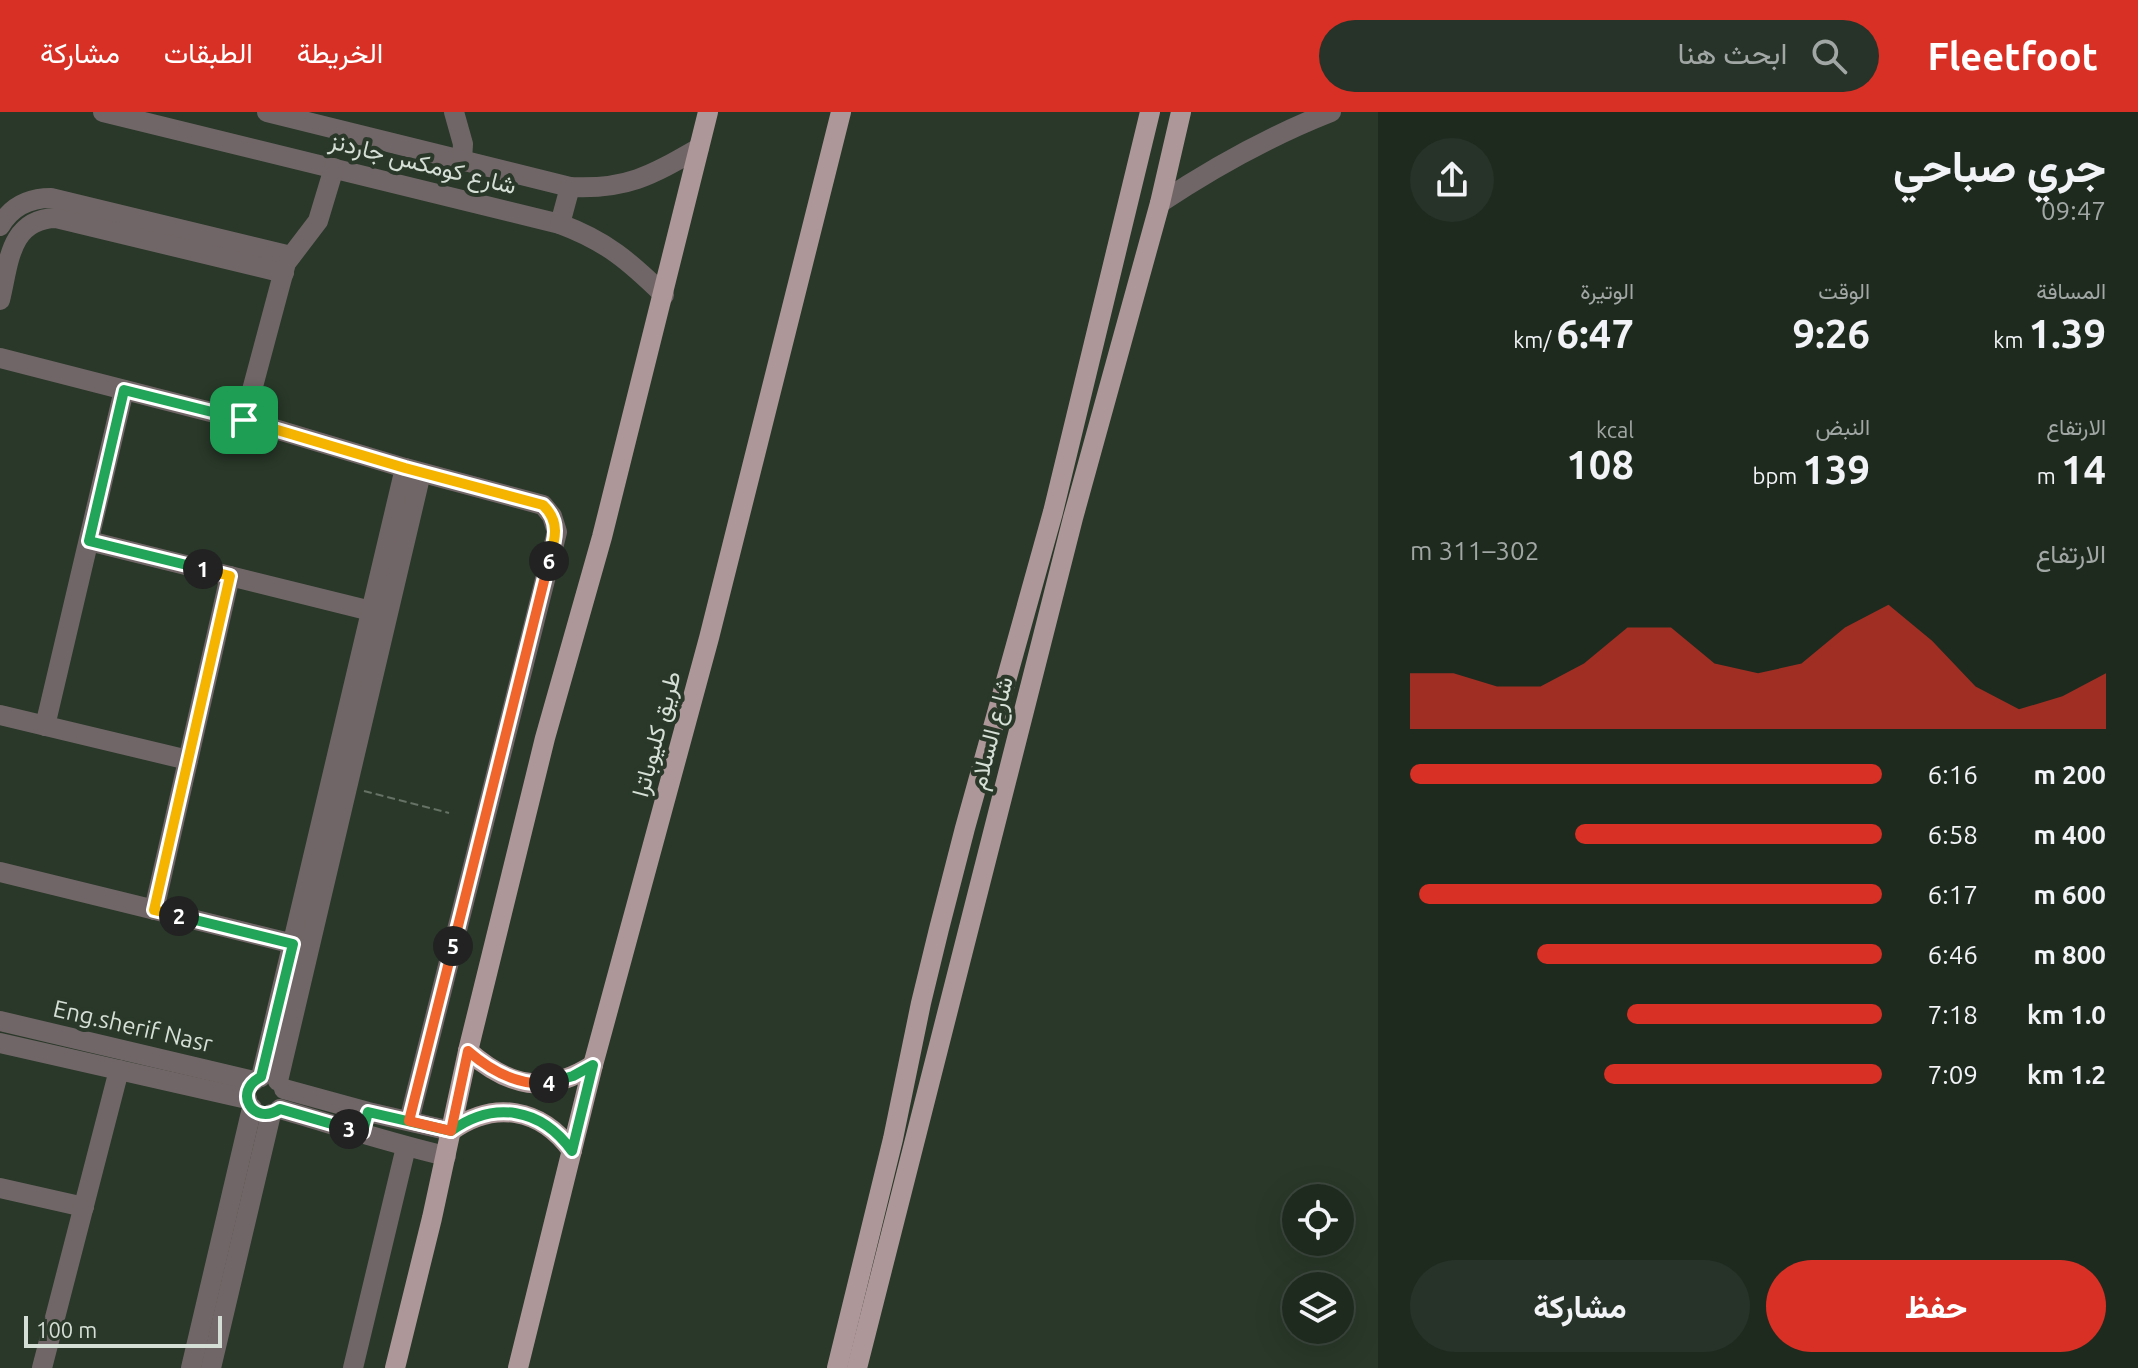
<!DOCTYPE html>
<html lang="ar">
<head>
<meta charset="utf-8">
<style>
  body { margin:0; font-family:Ubuntu,Vazirmatn,sans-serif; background:#273228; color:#f1f3f6; direction:rtl; height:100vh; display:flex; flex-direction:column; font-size:30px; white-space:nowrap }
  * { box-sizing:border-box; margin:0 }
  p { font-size:26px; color:#a1a7a4 }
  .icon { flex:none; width:44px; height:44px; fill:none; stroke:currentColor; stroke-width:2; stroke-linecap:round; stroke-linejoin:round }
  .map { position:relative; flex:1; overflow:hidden; direction:ltr }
  .sheet { display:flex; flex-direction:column; background:#1f2a1f; width:760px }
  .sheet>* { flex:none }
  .tools { position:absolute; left:1282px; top:1072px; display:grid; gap:16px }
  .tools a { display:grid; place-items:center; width:72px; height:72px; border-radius:50%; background:#1f2a1f; box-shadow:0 8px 32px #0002,0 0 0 2px #3c463d; font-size:40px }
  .scale { position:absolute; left:24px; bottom:20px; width:198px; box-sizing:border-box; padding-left:8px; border:4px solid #d5dfd5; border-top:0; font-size:22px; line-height:28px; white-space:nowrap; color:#d5dfd5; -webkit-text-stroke:6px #293829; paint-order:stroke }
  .pin { position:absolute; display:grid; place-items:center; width:68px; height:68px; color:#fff; margin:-34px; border-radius:16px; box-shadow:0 4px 12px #0006 }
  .km { position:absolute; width:40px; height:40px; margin:-20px; border-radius:50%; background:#222; color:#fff; font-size:22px; line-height:40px; text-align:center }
  .round { display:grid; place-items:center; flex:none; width:84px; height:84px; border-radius:42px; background:#273228 }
  .headline { display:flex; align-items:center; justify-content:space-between; height:136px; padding:0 32px }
  h1 { font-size:44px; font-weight:700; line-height:60px }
  .figures { display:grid; grid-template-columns:repeat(3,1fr); gap:12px; height:136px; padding:8px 32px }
  .figures div { display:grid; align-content:center }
  .figures b { font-size:40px; font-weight:700 }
  .figures small { font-size:22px; font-weight:400 }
  .figures p { font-size:22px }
  .chart { height:224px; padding:16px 32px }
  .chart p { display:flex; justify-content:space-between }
  .chart svg { width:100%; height:144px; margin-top:8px; fill:#d93025; opacity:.7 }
  .cta { display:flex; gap:16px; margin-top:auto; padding:16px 32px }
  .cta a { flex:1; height:92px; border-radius:48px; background:#d93025; color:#fff; font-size:32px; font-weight:700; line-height:92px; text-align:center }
  .cta a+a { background:#273228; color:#f1f3f6 }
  ul { padding:0 32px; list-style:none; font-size:26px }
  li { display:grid; grid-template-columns:128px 96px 1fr; align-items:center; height:60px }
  li i { height:20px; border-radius:10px; background:#d93025 }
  header { display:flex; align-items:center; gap:48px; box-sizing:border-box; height:112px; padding:0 40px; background:#d93025; color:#fff }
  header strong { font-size:38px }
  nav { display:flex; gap:44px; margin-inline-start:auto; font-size:28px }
  .search { width:560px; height:72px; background:#273228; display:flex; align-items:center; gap:20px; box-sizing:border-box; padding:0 28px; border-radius:44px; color:#a1a7a4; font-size:30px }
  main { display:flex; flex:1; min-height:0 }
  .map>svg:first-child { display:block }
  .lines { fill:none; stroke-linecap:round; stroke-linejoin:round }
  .path { stroke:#657265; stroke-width:2; stroke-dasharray:8 4; stroke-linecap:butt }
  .minor { stroke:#716667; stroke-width:20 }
  .major { stroke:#ae9799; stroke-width:20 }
  .split-1-casing { stroke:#fff; stroke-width:16 }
  .split-2-casing { stroke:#fff; stroke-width:16 }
  .split-3-casing { stroke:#fff; stroke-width:16 }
  .split-4-casing { stroke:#fff; stroke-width:16 }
  .split-5-casing { stroke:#fff; stroke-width:16 }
  .split-6-casing { stroke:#fff; stroke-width:16 }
  .split-7-casing { stroke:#fff; stroke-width:16 }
  .split-1 { stroke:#22a559; stroke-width:10 }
  .split-2 { stroke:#f5b400; stroke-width:10 }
  .split-3 { stroke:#22a559; stroke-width:10 }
  .split-4 { stroke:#22a559; stroke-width:10 }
  .split-5 { stroke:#f0652b; stroke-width:10 }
  .split-6 { stroke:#f0652b; stroke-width:10 }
  .split-7 { stroke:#f5b400; stroke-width:10 }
  .labels { text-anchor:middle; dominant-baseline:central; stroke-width:8; stroke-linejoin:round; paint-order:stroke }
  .street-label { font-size:24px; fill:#d5dfd5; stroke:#293829 }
</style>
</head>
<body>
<header>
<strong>Fleetfoot</strong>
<div class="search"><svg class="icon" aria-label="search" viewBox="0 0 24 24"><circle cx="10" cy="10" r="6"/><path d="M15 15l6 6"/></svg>ابحث هنا</div>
<nav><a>الخريطة</a><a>الطبقات</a><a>مشاركة</a></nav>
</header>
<main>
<section class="sheet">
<div class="headline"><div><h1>جري صباحي</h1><p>09:47</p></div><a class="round"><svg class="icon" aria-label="share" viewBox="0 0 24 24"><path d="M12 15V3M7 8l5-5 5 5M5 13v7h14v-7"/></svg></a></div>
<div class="figures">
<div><p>المسافة</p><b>1.39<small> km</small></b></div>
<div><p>الوقت</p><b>9:26</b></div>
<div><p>الوتيرة</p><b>6:47<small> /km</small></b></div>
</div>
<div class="figures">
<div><p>الارتفاع</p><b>14<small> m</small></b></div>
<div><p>النبض</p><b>139<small> bpm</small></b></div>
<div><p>kcal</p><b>108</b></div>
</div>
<div class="chart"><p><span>الارتفاع</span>302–311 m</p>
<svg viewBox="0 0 160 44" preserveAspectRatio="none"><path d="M0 44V27L10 27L20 31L30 31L40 24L50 13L60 13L70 24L80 27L90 24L100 13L110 6L120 17L130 31L140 38L150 34L160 27V44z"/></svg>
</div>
<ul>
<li><b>200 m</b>6:16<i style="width:100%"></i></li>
<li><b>400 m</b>6:58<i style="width:65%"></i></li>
<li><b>600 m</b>6:17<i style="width:98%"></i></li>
<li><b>800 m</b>6:46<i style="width:73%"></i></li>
<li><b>1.0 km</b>7:18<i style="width:54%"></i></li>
<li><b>1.2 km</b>7:09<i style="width:59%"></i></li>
</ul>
<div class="cta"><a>حفظ</a><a>مشاركة</a></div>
</section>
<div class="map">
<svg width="1378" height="1256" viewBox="0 0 1378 1256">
  <rect width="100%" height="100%" fill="#293829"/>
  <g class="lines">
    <!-- path -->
    <path class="path" d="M364 679 449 701"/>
    <!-- minor -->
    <g class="minor">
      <path d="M103 0 560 112C606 129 629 149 664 183"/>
      <path d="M267 0 570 75C627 78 652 63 699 36"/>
      <path d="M454 0 463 32 462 48"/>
      <path d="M1160 91C1214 55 1270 24 1331 0"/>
      <path d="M560 112 570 75"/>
      <path d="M0 114C11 95 29 86 51 86L291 144"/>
      <path d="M0 188C9 152 9 107 56 106L284 161"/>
      <path d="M0 246 265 314 405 356 543 393 552 404 557 420 409 1009"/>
      <path d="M244 308 286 151 318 109 334 56"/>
      <path d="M89 429 371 499"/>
      <path d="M0 603 188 648"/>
      <path d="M45 614 124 278"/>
      <path d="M0 760 306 835"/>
      <path d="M154 798 230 464"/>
      <path d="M0 909 254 969"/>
      <path d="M0 931 247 987"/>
      <path d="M261 965 405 356"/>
      <path d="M278 969 421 361"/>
      <path d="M284 977 368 1000 451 1019"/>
      <path d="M280 997C335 1013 390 1031 446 1044"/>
      <path d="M0 1076 84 1095"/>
      <path d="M42 1256 119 958"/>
      <path d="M191 1256 252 996"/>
      <path d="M211 1256 271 1002"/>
      <path d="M353 1256 406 1035"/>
    </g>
    <!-- major -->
    <g class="major">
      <path d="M468 939C509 975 546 983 593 953"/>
      <path d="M451 1019C494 988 541 996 572 1039"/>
      <path d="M395 1256 432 1106 468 939 545 626 602 425 708 0"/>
      <path d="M518 1256 593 953 709 526 841 0"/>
      <path d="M837 1256 893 1027 921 891 939 817 965 716 1053 400 1150 0"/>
      <path d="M857 1256 1073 406 1160 91 1181 0"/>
    </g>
  </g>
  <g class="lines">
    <!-- split-1 casing -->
    <g class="split-1-casing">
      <path id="split-1" d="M203 457 89 429 124 278 244 308"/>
    </g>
    <!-- split-2 casing -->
    <g class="split-2-casing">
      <path id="split-2" d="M179 804 154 798 230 464 203 457"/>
    </g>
    <!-- split-3 casing -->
    <g class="split-3-casing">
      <path id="split-3" d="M179 804 293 832 261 965C232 979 253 1015 280 997L349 1017"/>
    </g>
    <!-- split-4 casing -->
    <g class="split-4-casing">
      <path id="split-4" d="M349 1017 363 1020 368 1000 451 1019C494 988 541 996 572 1039L593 953 573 964 549 971"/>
    </g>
    <!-- split-5 casing -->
    <g class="split-5-casing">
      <path id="split-5" d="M453 834 409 1009 451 1019 468 939C491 959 518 974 549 971"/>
    </g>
    <!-- split-6 casing -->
    <g class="split-6-casing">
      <path id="split-6" d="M453 834 549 449"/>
    </g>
    <!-- split-7 casing -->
    <g class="split-7-casing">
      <path id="split-7" d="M244 308 405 356 543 393C561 410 555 428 549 449"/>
    </g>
    <!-- split-1 -->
    <use href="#split-1" class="split-1"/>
    <!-- split-2 -->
    <use href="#split-2" class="split-2"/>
    <!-- split-3 -->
    <use href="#split-3" class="split-3"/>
    <!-- split-4 -->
    <use href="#split-4" class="split-4"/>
    <!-- split-5 -->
    <use href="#split-5" class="split-5"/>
    <!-- split-6 -->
    <use href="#split-6" class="split-6"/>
    <!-- split-7 -->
    <use href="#split-7" class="split-7"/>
  </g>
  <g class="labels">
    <!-- street labels -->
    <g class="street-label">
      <text transform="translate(423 51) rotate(14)">شارع كومكس جاردنز</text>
      <text transform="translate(991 621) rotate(-76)">شارع السلام</text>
      <text transform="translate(656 622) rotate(-75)">طريق كليوباترا</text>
      <text transform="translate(133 914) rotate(13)">Eng.sherif Nasr</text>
    </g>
  </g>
</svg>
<div class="tools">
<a><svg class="icon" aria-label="locate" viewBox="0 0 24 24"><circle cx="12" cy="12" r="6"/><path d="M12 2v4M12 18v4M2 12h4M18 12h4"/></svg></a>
<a><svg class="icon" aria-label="layers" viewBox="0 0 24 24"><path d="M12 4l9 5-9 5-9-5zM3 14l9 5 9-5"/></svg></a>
</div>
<div class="scale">100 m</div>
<div class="pin" style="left:244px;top:308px;background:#1e9e55"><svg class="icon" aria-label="arrive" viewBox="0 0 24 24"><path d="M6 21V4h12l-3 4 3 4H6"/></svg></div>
<b class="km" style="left:203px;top:457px">1</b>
<b class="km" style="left:179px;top:804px">2</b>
<b class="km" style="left:349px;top:1017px">3</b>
<b class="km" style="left:549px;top:971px">4</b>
<b class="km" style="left:453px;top:834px">5</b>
<b class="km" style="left:549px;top:449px">6</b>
</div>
</main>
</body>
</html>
